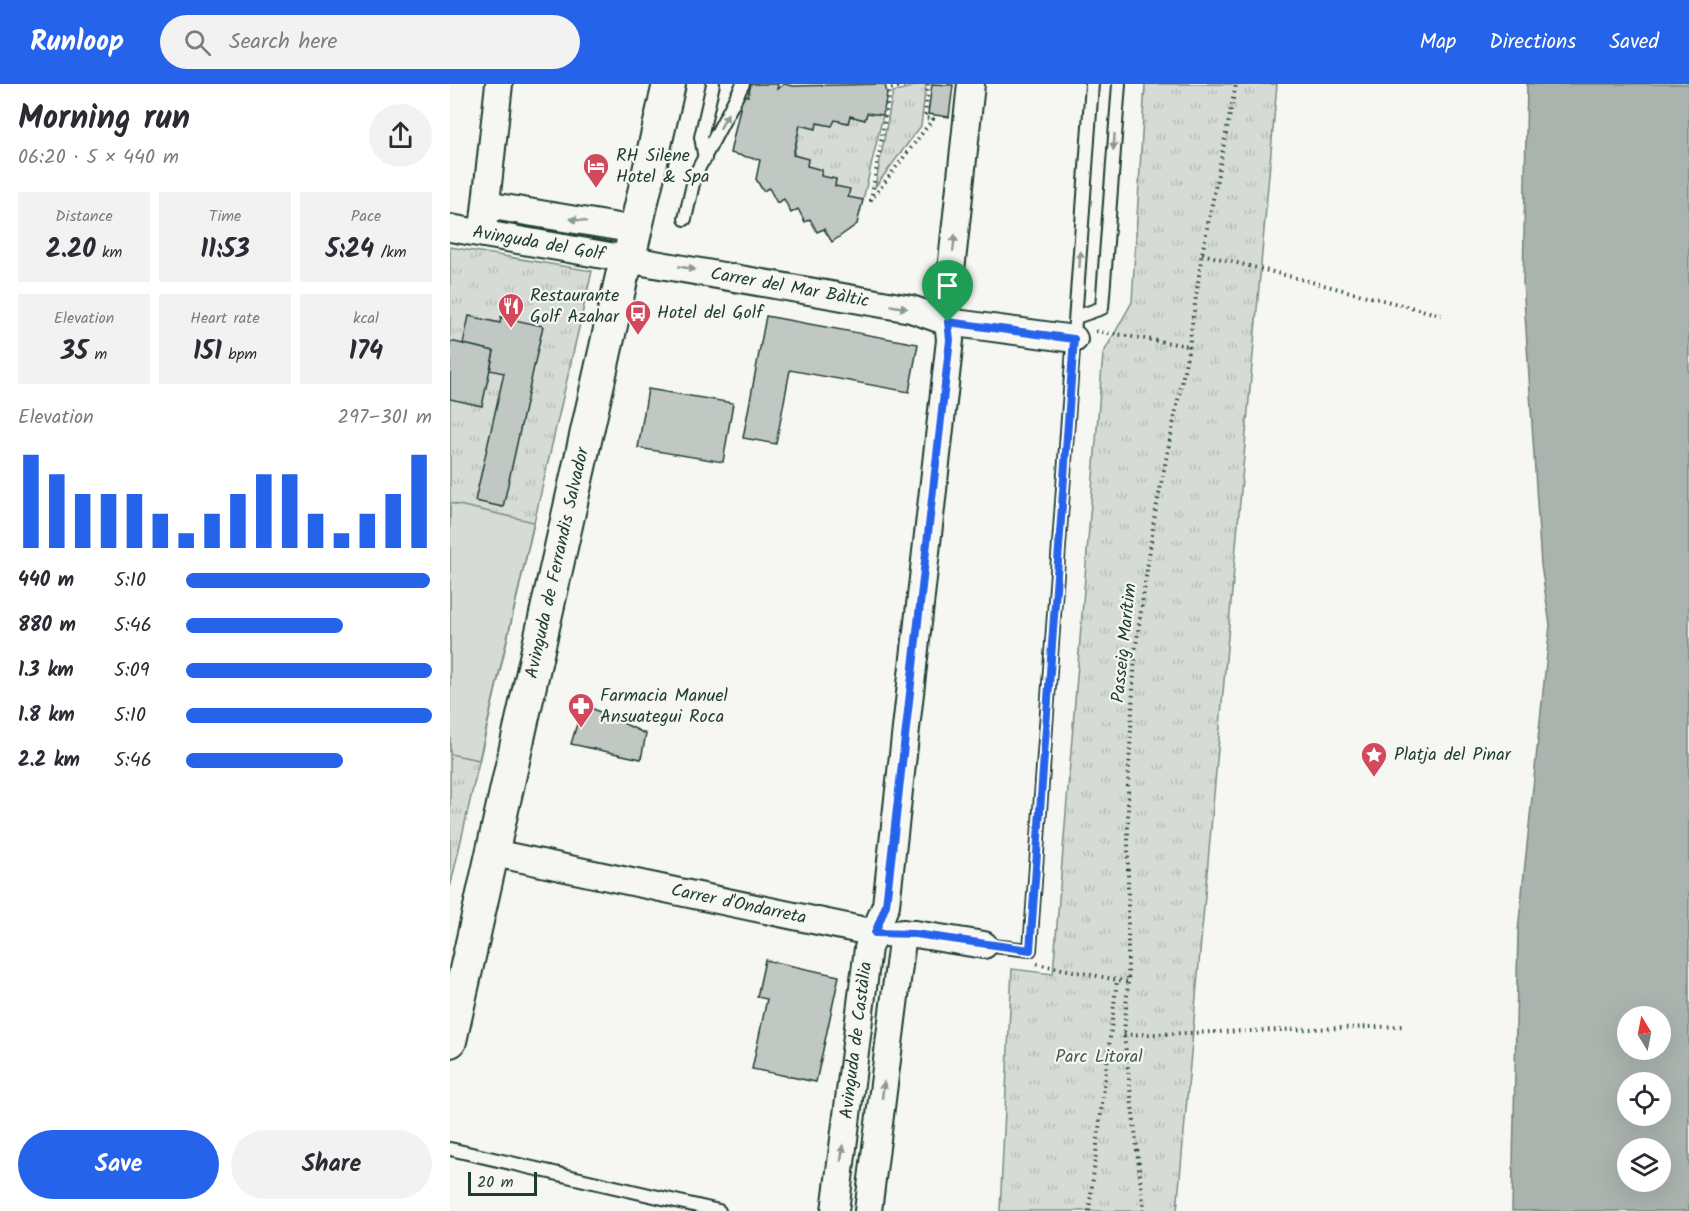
<!DOCTYPE html>
<html lang="en">
<head>
<meta charset="utf-8">
<style>
  body { margin:0; font-family:Kalam,sans-serif; background:#f2f2f3; color:#2b2b33; height:100vh; display:flex; flex-direction:column; font-size:22px; white-space:nowrap }
  * { box-sizing:border-box; margin:0 }
  p { font-size:20px; color:#7c7c81 }
  .icon { flex:none; width:33px; height:33px; fill:none; stroke:currentColor; stroke-width:2; stroke-linecap:round; stroke-linejoin:round }
  .map { position:relative; flex:1; overflow:hidden }
  .panel { display:flex; flex-direction:column; background:#fff; width:450px }
  .panel>* { flex:none }
  .needle { width:39px; rotate:350deg }
  .tools { position:absolute; left:1167px; top:922px; display:grid; gap:12px }
  .tools a { display:grid; place-items:center; width:54px; height:54px; border-radius:50%; background:#fff; box-shadow:0 6px 24px #0002; font-size:30px }
  .scale { position:absolute; left:18px; bottom:15px; width:69px; box-sizing:border-box; padding-left:6px; border:3px solid #1f3d34; border-top:0; font-size:16px; line-height:21px; white-space:nowrap; color:#1f3d34; -webkit-text-stroke:4px #f6f6f2; paint-order:stroke }
  .pin { position:absolute; display:grid; place-items:center; width:51px; height:51px; color:#fff; margin:-62px -26px; border-radius:50% 50% 50% 0; rotate:-45deg; box-shadow:0 0 6px #0007 }
  .pin .icon { rotate:45deg }
  .round { display:grid; place-items:center; flex:none; width:63px; height:63px; border-radius:32px; background:#f2f2f3 }
  .headline { display:flex; align-items:center; justify-content:space-between; height:102px; padding:0 18px }
  h1 { font-size:33px; font-weight:600; line-height:45px }
  .figures { display:grid; grid-template-columns:repeat(3,1fr); gap:9px; height:102px; padding:6px 18px }
  .figures div { display:grid; align-content:center; border-radius:0px; background:#f2f2f3; text-align:center }
  .figures b { font-size:26px; font-weight:600 }
  .figures small { font-size:16px; font-weight:400 }
  .figures p { font-size:16px }
  .chart { height:168px; padding:12px 18px }
  .chart p { display:flex; justify-content:space-between }
  .chart svg { width:100%; height:108px; margin-top:6px; stroke:#2563eb; stroke-width:6 }
  .cta { display:flex; gap:12px; margin-top:auto; padding:12px 18px }
  .cta a { flex:1; height:69px; border-radius:36px; background:#2563eb; color:#fff; font-size:24px; font-weight:600; line-height:69px; text-align:center }
  .cta a+a { background:#f2f2f3; color:#2b2b33 }
  ul { padding:0 18px; list-style:none; font-size:20px }
  li { display:grid; grid-template-columns:96px 72px 1fr; align-items:center; height:45px }
  li i { height:15px; border-radius:8px; background:#2563eb }
  header { display:flex; align-items:center; gap:36px; box-sizing:border-box; height:84px; padding:0 30px; background:#2563eb; color:#fff }
  header strong { font-size:28px }
  nav { display:flex; gap:33px; margin-inline-start:auto; font-size:21px }
  .search { width:420px; height:54px; background:#f2f2f3; display:flex; align-items:center; gap:15px; box-sizing:border-box; padding:0 21px; border-radius:33px; color:#7c7c81; font-size:22px }
  main { display:flex; flex:1; min-height:0 }
  .map>svg:first-child { display:block }
  .grass { fill:url(#grass-tufts); stroke:#7a8c85; stroke-width:1.5 }
  .pitch { fill:#d6dbd6; stroke:#7a8c85; stroke-width:1.5 }
  .water { fill:#aab3ae; stroke:#72847d; stroke-width:1.5; fill-rule:evenodd }
  .building { fill:#c1c8c3; stroke:#1f3d34; stroke-width:1.5 }
  .lines { fill:none; stroke-linecap:round; stroke-linejoin:round }
  .service-casing { stroke:#1f3d34; stroke-width:16 }
  .minor-casing { stroke:#1f3d34; stroke-width:30 }
  .tertiary-casing { stroke:#1f3d34; stroke-width:36 }
  .path { stroke:#1f3d34; stroke-width:4; stroke-dasharray:1.5 4.5; stroke-linecap:butt }
  .service { stroke:#f6f6f2; stroke-width:12 }
  .minor { stroke:#f6f6f2; stroke-width:26 }
  .tertiary { stroke:#f6f6f2; stroke-width:32 }
  .oneway { fill:#8a9a93 }
  .route-casing { stroke:#fff; stroke-width:12 }
  .route { stroke:#2563eb; stroke-width:8 }
  .labels { text-anchor:middle; dominant-baseline:central; stroke-width:4.5; stroke-linejoin:round; paint-order:stroke }
  .poi-label { font-size:18px; fill:#1f3d34; stroke:#f6f6f2; text-anchor:start }
  .street-label { font-size:18px; fill:#1f3d34; stroke:#f6f6f2 }
  .park-label { font-size:18px; fill:#445d54; stroke:#f6f6f2 }
</style>
</head>
<body>
<header>
<strong>Runloop</strong>
<div class="search"><svg class="icon" aria-label="search" viewBox="0 0 24 24"><circle cx="10" cy="10" r="6"/><path d="M15 15l6 6"/></svg>Search here</div>
<nav><a>Map</a><a>Directions</a><a>Saved</a></nav>
</header>
<main>
<section class="panel">
<div class="headline"><div><h1>Morning run</h1><p>06:20 · 5 × 440 m</p></div><a class="round"><svg class="icon" aria-label="share" viewBox="0 0 24 24"><path d="M12 15V3M7 8l5-5 5 5M5 13v7h14v-7"/></svg></a></div>
<div class="figures">
<div><p>Distance</p><b>2.20<small> km</small></b></div>
<div><p>Time</p><b>11:53</b></div>
<div><p>Pace</p><b>5:24<small> /km</small></b></div>
</div>
<div class="figures">
<div><p>Elevation</p><b>35<small> m</small></b></div>
<div><p>Heart rate</p><b>151<small> bpm</small></b></div>
<div><p>kcal</p><b>174</b></div>
</div>
<div class="chart"><p><span>Elevation</span>297–301 m</p>
<svg viewBox="0 0 160 44" preserveAspectRatio="none"><path d="M5 44V6M15 44V14M25 44V22M35 44V22M45 44V22M55 44V30M65 44V38M75 44V30M85 44V22M95 44V14M105 44V14M115 44V30M125 44V38M135 44V30M145 44V22M155 44V6"/></svg>
</div>
<ul>
<li><b>440 m</b>5:10<i style="width:99%"></i></li>
<li><b>880 m</b>5:46<i style="width:64%"></i></li>
<li><b>1.3 km</b>5:09<i style="width:100%"></i></li>
<li><b>1.8 km</b>5:10<i style="width:100%"></i></li>
<li><b>2.2 km</b>5:46<i style="width:64%"></i></li>
</ul>
<div class="cta"><a>Save</a><a>Share</a></div>
</section>
<div class="map">
<svg width="1239" height="1127" viewBox="0 0 1239 1127">
  <defs>
    <pattern id="grass-tufts" width="24" height="20" patternUnits="userSpaceOnUse" patternTransform="scale(1.5)"><rect width="24" height="20" fill="#d6dbd6"/><path d="M3 7l-1-3M5 7V3M7 7l1-3M15 17l-1-3M17 17v-4M19 17l1-3" fill="none" stroke="#b7bdb8"/></pattern>
  </defs>
  <rect width="100%" height="100%" fill="#f6f6f2"/>
  <filter id="ink" filterUnits="userSpaceOnUse"><feTurbulence type="fractalNoise" baseFrequency=".0167" numOctaves="2"/><feDisplacementMap in="SourceGraphic" scale="12" xChannelSelector="R" yChannelSelector="G"/><feConvolveMatrix kernelMatrix="1 2 1 2 8 2 1 2 1" color-interpolation-filters="sRGB"/></filter>
  <g filter="url(#ink)">
    <!-- grass -->
    <g class="grass">
      <path d="M471 0H476L471 42 425 103 443 8Z"/>
      <path d="M695 0H827L727 1127H550L562 885 603 890 653 270 682 218Z"/>
      <path d="M417 29 433 31 413 116 398 113 399 105 385 102 386 95 371 92 372 86 357 82 358 75 344 71 350 41 367 39 381 42 385 36 398 39 400 32 415 36Z"/>
      <path d="M0 163 142 187 0 804Z"/>
    </g>
    <!-- pitch -->
    <path class="pitch" d="M0 419 84 438 29 676 0 670Z"/>
    <!-- water -->
    <path class="water" d="M1077 0H1239V1127H1062L1068 847 1100 541 1091 481 1073 198ZM1178 933H1210V966H1178ZM1178 999H1210V1032H1178ZM1178 1065H1210V1098H1178Z"/>
    <!-- building -->
    <g class="building">
      <path d="M301 0H328L327 5 334 0 343 2 435 0 437 10 433 31 417 29 415 36 400 32 398 39 385 36 382 42 367 39 366 45 350 41 343 71 358 75 357 82 372 86 371 92 386 95 385 102 400 105 398 113 413 116 407 140 382 158 374 145 367 148 360 135 355 138 348 125 341 129 334 115 327 119 319 104 313 107 306 95 310 76 280 69 293 11 298 12Z"/>
      <path d="M482 0 503 1 499 33 478 30Z"/>
      <path d="M19 232 50 239 51 233 93 242 53 423 25 417 54 289 40 286 44 267 13 260Z"/>
      <path d="M316 232 468 260 459 308 340 286 326 360 293 354Z"/>
      <path d="M0 257 44 267 32 322 0 315Z"/>
      <path d="M198 305 283 319 273 378 188 364Z"/>
      <path d="M133 620 196 650 191 675 121 660Z"/>
      <path d="M315 876 389 892 366 998 302 985 317 915 307 913Z"/>
    </g>
    <g class="lines">
      <!-- service casing -->
      <g class="service-casing">
        <g id="service">
          <path d="M255 75 251 53 263 0"/>
          <path d="M235 135 245 91 293 0"/>
          <path d="M626 233 652 224 669 0"/>
          <path d="M534 861 580 866 642 0"/>
          <path d="M0 1065 269 1127"/>
        </g>
      </g>
      <!-- minor casing -->
      <g class="minor-casing">
        <g id="minor">
          <path d="M36 121 186 146"/>
          <path d="M34 137 49 0"/>
          <path id="s1" d="M0 144 461 225 498 238 624 255"/>
          <path id="s2" d="M44 769 425 849 465 850 534 861"/>
          <path id="s3" d="M385 1127 418 864 436 821 500 256 497 224 521 0"/>
          <path d="M418 1127 453 849"/>
        </g>
      </g>
      <!-- tertiary casing -->
      <g class="tertiary-casing">
        <g id="tertiary">
          <path id="s4" d="M0 957 172 192 179 174 219 0"/>
        </g>
      </g>
      <!-- path -->
      <g class="path">
        <path d="M460 0 440 5 421 116 483 35 475 34 478 0"/>
        <path d="M752 170 991 231"/>
        <path d="M646 247 739 262"/>
        <path d="M587 880 678 898"/>
        <path d="M674 951 954 942"/>
        <path d="M639 1127 667 896"/>
        <path d="M694 1127 674 951 678 898V701L685 569 705 430 739 262 752 170 786 0"/>
      </g>
      <!-- service -->
      <use href="#service" class="service"/>
      <!-- minor -->
      <use href="#minor" class="minor"/>
      <!-- tertiary -->
      <use href="#tertiary" class="tertiary"/>
    </g>
    <!-- one-way arrows -->
    <defs><path id="oneway-solid" d="M-6-.8H1V-3.2L6.5 0L1 3.2V.8H-6Z" transform="scale(1.5)"/></defs>
    <g class="oneway">
      <use href="#oneway-solid" transform="translate(274 37) rotate(-63)"/>
      <use href="#oneway-solid" transform="translate(664 58) rotate(94)"/>
      <use href="#oneway-solid" transform="translate(128 136) rotate(-170)"/>
      <use href="#oneway-solid" transform="translate(504 159) rotate(-84)"/>
      <use href="#oneway-solid" transform="translate(630 175) rotate(-86)"/>
      <use href="#oneway-solid" transform="translate(237 184) rotate(10)"/>
      <use href="#oneway-solid" transform="translate(449 223) rotate(10)"/>
      <use href="#oneway-solid" transform="translate(433 1006) rotate(-83)"/>
      <use href="#oneway-solid" transform="translate(392 1069) rotate(-83)"/>
    </g>
  </g>
  <g class="lines" filter="url(#ink)">
    <!-- route casing -->
    <g class="route-casing">
      <path id="route" d="M498 238 624 255 580 866 465 850 425 849 436 821 500 256Z"/>
    </g>
    <!-- route -->
    <use href="#route" class="route"/>
  </g>
  <!-- icons -->
  <defs>
    <g id="hotel-pin" transform="scale(1.35)"><path d="M0 17L-7.5 6A9.5 9.5 0 1 1 7.5 6Z" fill="#d1495b" stroke="#f6f6f2"/><path d="M-6-4.5h1.5V1H6V5H4.5V3h-9V5H-6ZM-4 0a1.8 1.8 0 1 1 3.6 0ZM.5 0V-2.5h3Q6-2.5 6 0Z" fill="#fff"/></g>
    <g id="restaurant-pin" transform="scale(1.35)"><path d="M0 17L-7.5 6A9.5 9.5 0 1 1 7.5 6Z" fill="#d1495b" stroke="#f6f6f2"/><path d="M-5-6h1v4h1v-4h1v4h1v-4h1v5L-1.5 .5V6h-2V.5L-5-1ZM5-6V6H3V1.5H1.5Q1.5-4 5-6Z" fill="#fff"/></g>
    <g id="bus-pin" transform="scale(1.35)"><path d="M0 17L-7.5 6A9.5 9.5 0 1 1 7.5 6Z" fill="#d1495b" stroke="#f6f6f2"/><path d="M-5-6H5V4H4V6H2V4H-2V6H-4V4H-5ZM-3.5-4V0h7V-4ZM-3.5 1.2v1.5H-2V1.2ZM2 1.2v1.5H3.5V1.2Z" fill="#fff"/></g>
    <g id="pharmacy-pin" transform="scale(1.35)"><path d="M0 17L-7.5 6A9.5 9.5 0 1 1 7.5 6Z" fill="#d1495b" stroke="#f6f6f2"/><path d="M-2-6h4v4h4v4h-4v4h-4v-4h-4v-4h4Z" fill="#fff"/></g>
    <g id="sight-pin" transform="scale(1.35)"><path d="M0 17L-7.5 6A9.5 9.5 0 1 1 7.5 6Z" fill="#d1495b" stroke="#f6f6f2"/><path d="M0-6L1.8-2.2L6-1.7L2.9 1.2L3.7 5.4L0 3.3L-3.7 5.4L-2.9 1.2L-6-1.7L-1.8-2.2Z" fill="#fff"/></g>
  </defs>
  <g fill-rule="evenodd">
    <use href="#hotel-pin" x="146" y="82"/>
    <use href="#restaurant-pin" x="61" y="222"/>
    <use href="#bus-pin" x="188" y="229"/>
    <use href="#pharmacy-pin" x="131" y="622"/>
    <use href="#sight-pin" x="924" y="671"/>
  </g>
  <g class="labels">
    <!-- poi labels -->
    <g class="poi-label">
      <text x="166" y="72">RH Silene<tspan x="166" dy="21">Hotel &amp; Spa</tspan></text>
      <text x="80" y="212">Restaurante<tspan x="80" dy="21">Golf Azahar</tspan></text>
      <text x="207" y="229">Hotel del Golf</text>
      <text x="150" y="612">Farmacia Manuel<tspan x="150" dy="21">Ansuategui Roca</tspan></text>
      <text x="944" y="671">Platja del Pinar</text>
    </g>
    <!-- street labels -->
    <g class="street-label">
      <text stroke="none"><textPath href="#s1" startOffset="90">Avinguda del Golf</textPath></text>
      <text stroke="none"><textPath href="#s1" startOffset="345">Carrer del Mar Bàltic</textPath></text>
      <text stroke="none"><textPath href="#s4" startOffset="490">Avinguda de Ferrandis Salvador</textPath></text>
      <text transform="translate(675 559) rotate(-84)">Passeig Marítim</text>
      <text stroke="none"><textPath href="#s2" startOffset="250">Carrer d'Ondarreta</textPath></text>
      <text stroke="none"><textPath href="#s3" startOffset="172">Avinguda de Castàlia</textPath></text>
    </g>
    <!-- park labels -->
    <g class="park-label">
      <text x="649" y="973">Parc Litoral</text>
    </g>
  </g>
</svg>
<div class="tools">
<a><svg class="needle" viewBox="-14 -14 28 28"><path d="M0-13l5 13h-10z" fill="#e53935"/><path d="M0 13l5-13h-10z" fill="#7c7c81"/></svg></a>
<a><svg class="icon" aria-label="locate" viewBox="0 0 24 24"><circle cx="12" cy="12" r="6"/><path d="M12 2v4M12 18v4M2 12h4M18 12h4"/></svg></a>
<a><svg class="icon" aria-label="layers" viewBox="0 0 24 24"><path d="M12 4l9 5-9 5-9-5zM3 14l9 5 9-5"/></svg></a>
</div>
<div class="scale">20 m</div>
<div class="pin" style="left:498px;top:238px;background:#1e9e55"><svg class="icon" aria-label="arrive" viewBox="0 0 24 24"><path d="M6 21V4h12l-3 4 3 4H6"/></svg></div>
</div>
</main>
</body>
</html>
